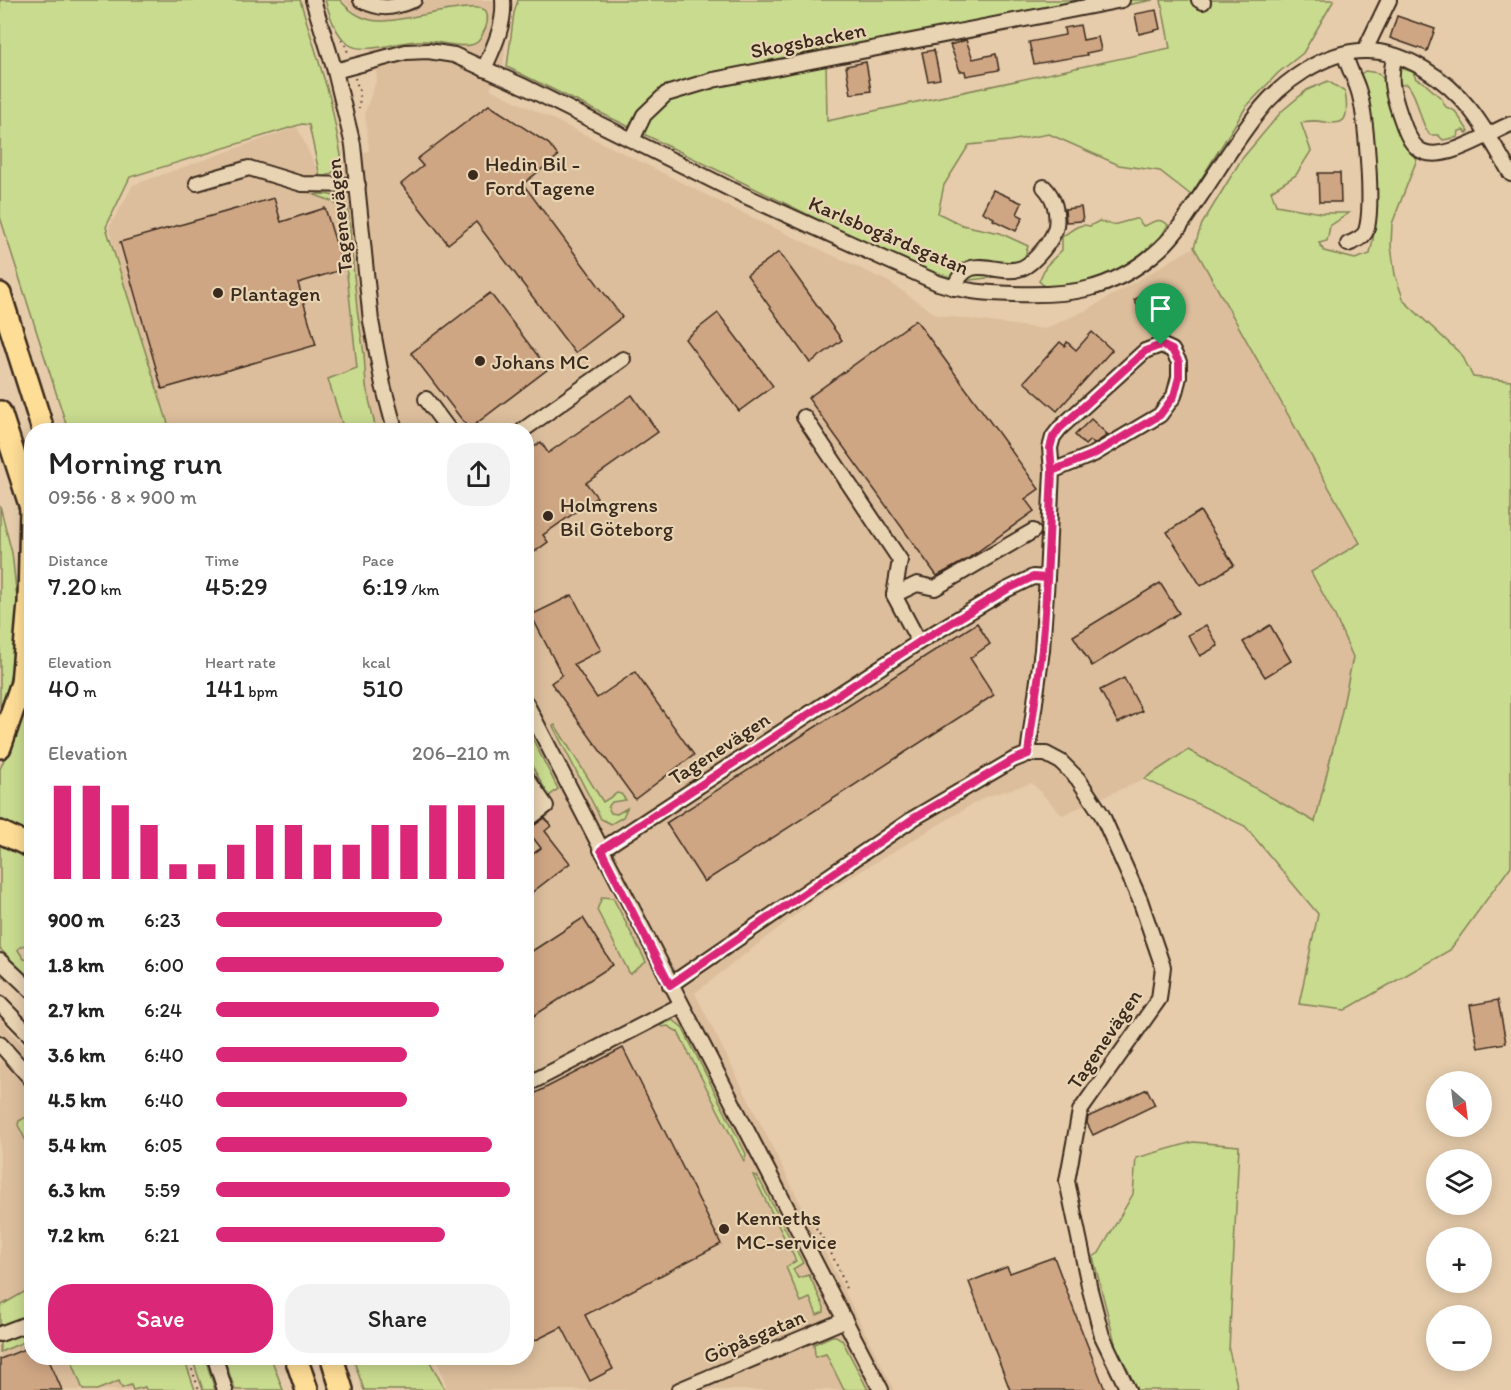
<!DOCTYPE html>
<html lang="en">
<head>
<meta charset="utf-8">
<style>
  body { margin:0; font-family:Itim,sans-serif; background:#f2f2f2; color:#222; height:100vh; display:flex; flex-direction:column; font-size:22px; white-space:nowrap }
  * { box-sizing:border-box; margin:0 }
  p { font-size:20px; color:#767676 }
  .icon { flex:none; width:33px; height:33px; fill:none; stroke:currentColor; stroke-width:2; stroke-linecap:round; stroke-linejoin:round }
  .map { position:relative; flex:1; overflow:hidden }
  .details { position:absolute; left:24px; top:423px; width:510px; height:942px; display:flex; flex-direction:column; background:#fff; border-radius:24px; box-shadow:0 3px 15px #0003 }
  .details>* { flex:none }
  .needle { width:39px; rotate:152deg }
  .buttons { position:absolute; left:1426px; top:1071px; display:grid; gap:12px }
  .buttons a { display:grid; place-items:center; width:66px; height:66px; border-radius:50%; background:#fff; box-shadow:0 3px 15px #0003; font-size:30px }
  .pin { position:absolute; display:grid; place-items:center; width:51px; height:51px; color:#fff; margin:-62px -26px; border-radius:50% 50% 50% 0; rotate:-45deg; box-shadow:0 0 6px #0007 }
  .pin .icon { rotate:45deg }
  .round { display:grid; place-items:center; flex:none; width:63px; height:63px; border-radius:24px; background:#f2f2f2 }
  .summary { display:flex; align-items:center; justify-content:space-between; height:102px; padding:0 24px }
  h1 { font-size:33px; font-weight:600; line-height:45px }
  .metrics { display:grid; grid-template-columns:repeat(3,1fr); gap:9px; height:102px; padding:6px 24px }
  .metrics div { display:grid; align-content:center }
  .metrics b { font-size:26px; font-weight:600 }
  .metrics small { font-size:16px; font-weight:400 }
  .metrics p { font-size:16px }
  .chart { height:168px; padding:12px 24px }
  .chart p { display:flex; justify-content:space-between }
  .chart svg { width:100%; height:108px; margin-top:6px; stroke:#db2777; stroke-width:6 }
  .button { display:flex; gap:12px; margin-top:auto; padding:12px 24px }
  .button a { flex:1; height:69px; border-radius:24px; background:#db2777; color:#fff; font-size:24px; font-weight:600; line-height:69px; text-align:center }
  .button a+a { background:#f2f2f2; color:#222 }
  ul { padding:0 24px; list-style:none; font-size:20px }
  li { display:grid; grid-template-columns:96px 72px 1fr; align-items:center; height:45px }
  li i { height:15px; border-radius:8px; background:#db2777 }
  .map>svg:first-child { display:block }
  .built { fill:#dcbe9c }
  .green { fill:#c9db8f; stroke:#828256; stroke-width:1.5 }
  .building { fill:#cfa684; stroke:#3b2a1e; stroke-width:1.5 }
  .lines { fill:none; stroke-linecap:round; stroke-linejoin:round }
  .minor-casing { stroke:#3b2a1e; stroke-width:18 }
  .highway-casing { stroke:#3b2a1e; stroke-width:26 }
  .path { stroke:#3b2a1e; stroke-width:2; stroke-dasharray:1.5 4.5; stroke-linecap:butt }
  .minor { stroke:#e8d3b2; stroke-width:14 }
  .highway { stroke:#fedd96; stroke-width:21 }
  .route-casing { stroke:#fff; stroke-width:12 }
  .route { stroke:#db2777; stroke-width:8 }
  .poi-dot { fill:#3b2a1e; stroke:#e8d3b2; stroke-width:2 }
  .labels { text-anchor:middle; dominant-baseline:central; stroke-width:4.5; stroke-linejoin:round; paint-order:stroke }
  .street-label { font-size:21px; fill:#3b2a1e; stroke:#e8d3b2 }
  .poi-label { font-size:21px; fill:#3b2a1e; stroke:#e8d3b2; text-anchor:start }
</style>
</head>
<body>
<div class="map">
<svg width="1511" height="1390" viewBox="0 0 1511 1390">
  <rect width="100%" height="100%" fill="#e6ccab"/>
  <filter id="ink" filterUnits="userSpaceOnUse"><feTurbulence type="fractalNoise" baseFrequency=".0167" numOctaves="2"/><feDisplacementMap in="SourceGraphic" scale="12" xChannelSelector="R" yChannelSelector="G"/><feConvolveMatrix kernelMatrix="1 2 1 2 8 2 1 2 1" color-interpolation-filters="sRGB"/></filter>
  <g filter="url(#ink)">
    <!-- built -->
    <g class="built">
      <path d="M342 0H511L503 65 490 89 623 153 726 205 889 282 937 315 1044 329 1087 310 1194 247 1360 544 1335 616 1353 657 1341 715 1315 822 1188 750 1144 779 1062 815 1032 783 985 797 821 895 695 993 894 1390H448L436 1358H526V430H164L109 228 133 185 297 127 319 174 369 150 365 113 377 78 365 20Z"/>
      <path d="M0 1018 31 1057 32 1358H180L191 1390H0Z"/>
    </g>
    <!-- green -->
    <g class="green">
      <path d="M0 0H300L330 98 342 160C339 169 330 176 320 177L309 125 302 124 130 177 106 227 170 430H68L0 217Z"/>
      <path d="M325 0H340C351 13 366 22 384 21 405 21 477 0 486 11 489 18 487 27 483 33 481 39 477 44 471 45 455 48 433 39 416 41 399 42 362 55 348 44 335 33 330 16 325 0Z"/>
      <path d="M518 0H1153L826 62 827 121 1170 48 1161 0H1334L1303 53 1278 73 1246 107 1191 195 1160 171 1119 165 1049 134 1009 141 969 145 944 185 938 213 962 225 1000 233 1028 246 1020 274 962 281 909 264 507 67 514 13Z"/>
      <path d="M1398 67 1413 72 1416 79 1423 82 1441 98 1446 107 1455 111 1469 132 1467 133 1463 130 1459 131 1458 137 1443 140 1438 135H1430C1417 118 1420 99 1407 84L1401 85 1398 78Z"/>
      <path d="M1365 71 1378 73 1386 81 1397 126 1417 159 1392 224 1391 246 1395 275 1404 301 1462 355 1473 377 1511 381V866L1450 950 1345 1010 1299 1004 1318 914 1245 826 1144 779 1188 750 1315 822 1341 715 1353 657 1335 616 1311 572 1360 543 1194 247 1202 224 1241 160 1282 111 1307 90 1328 81 1345 92C1354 143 1324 113 1301 123L1311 151 1296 175 1271 191 1276 205 1321 213H1349L1330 226 1327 241 1319 243 1324 251 1355 259 1370 254C1385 193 1371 135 1358 76Z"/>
      <path d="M318 194C330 194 342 196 348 208L357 309 364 354 366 386 376 430H344L328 379 357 368 340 209 334 202 315 195Z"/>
      <path d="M1135 219H1138L1143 226C1153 223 1159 216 1168 225L1159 240 1144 254 1115 274 1079 289 1045 287 1039 281 1046 266 1062 250V237C1072 230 1078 223 1090 226L1099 221 1113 225Z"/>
      <path d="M0 506 12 553 17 598 20 599V612L17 614C16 645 14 678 0 707Z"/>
      <path d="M31 680V837L0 820V769L17 729Z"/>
      <path d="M555 725 603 802 617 793 621 794 626 800 612 802 608 807 611 813 617 814 627 808 623 817 611 824 601 819 555 730 553 726Z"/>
      <path d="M527 728 558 789 549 796 527 757Z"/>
      <path d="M0 841 31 855V947L25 945 20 947 18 950 24 959 31 960V979L0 949Z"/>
      <path d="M602 897 613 898 646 962 630 974 597 910Z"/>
      <path d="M673 1020 682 1027 742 1146 746 1154 744 1161 678 1032 668 1026 662 1027 660 1025Z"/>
      <path d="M28 1116H31V1151L18 1125 19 1121Z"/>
      <path d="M1193 1142 1239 1146 1229 1350 1238 1390H1135L1117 1351 1093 1257 1099 1253 1133 1194 1136 1158Z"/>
      <path d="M753 1175 757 1176 760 1181 803 1263 793 1269 798 1278 809 1275 824 1307V1312L817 1315 810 1298 801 1302 786 1267 796 1261Z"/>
      <path d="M31 1288V1316L0 1329V1306Z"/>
      <path d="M31 1326V1339L0 1352V1340Z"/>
      <path d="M832 1336H836L842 1340 868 1390H844L826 1354 816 1357 815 1355 814 1344Z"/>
      <path d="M71 1358H184L195 1390H146L145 1387 133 1390 131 1385 122 1388 119 1381 97 1390H83Z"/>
      <path d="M192 1358H205L215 1390H203Z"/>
      <path d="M224 1358H271L283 1390H235Z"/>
      <path d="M353 1358H428L445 1390H364Z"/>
    </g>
    <!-- building -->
    <g class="building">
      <path d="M1156 10 1160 29 1139 34 1135 14Z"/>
      <path d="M1397 16 1435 29 1427 51 1390 38Z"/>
      <path d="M1080 25 1083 40 1098 37 1101 50 1086 53 1087 55 1034 64 1029 42 1065 35 1064 28Z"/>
      <path d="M966 40 973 59 996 54 999 70 966 76 965 71H960L950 45Z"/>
      <path d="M934 50 940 79 928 81 922 52Z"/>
      <path d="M866 62 871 91 851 94 846 66Z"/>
      <path d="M489 105 549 144 558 156 523 184 622 317 575 353 476 222 448 244 401 184 423 166 417 159Z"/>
      <path d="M1318 173H1340L1341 202H1319Z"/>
      <path d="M993 190 1022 203 1017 214 1023 217 1016 231 993 220 994 218 982 212Z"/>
      <path d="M274 198 281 222 325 208 344 269 298 283 316 345 162 389 120 242Z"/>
      <path d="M1081 207 1083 221 1066 222 1065 209Z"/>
      <path d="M779 252 842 340 810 363 747 275Z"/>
      <path d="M1154 288 1171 317 1151 329 1134 300Z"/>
      <path d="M490 293 548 369 469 429 411 353Z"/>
      <path d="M718 313 773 386 739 411 685 339Z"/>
      <path d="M916 320 1039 489 1025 499 1034 511 966 560 937 576 808 398Z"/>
      <path d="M1092 332 1112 350 1057 411 1024 382 1060 342 1065 346 1067 342 1076 350Z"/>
      <path d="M632 395 658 432 586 483 597 497 543 535 548 542 526 558V453L541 442 548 453Z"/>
      <path d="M1091 419 1108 435 1094 444 1090 440 1085 445 1075 435Z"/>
      <path d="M1200 511 1234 565 1201 586 1167 532Z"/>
      <path d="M1160 583 1179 613 1092 666 1073 636Z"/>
      <path d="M572 595 601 650 574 664 597 698 635 672 694 755 635 799 551 683 562 675 531 615Z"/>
      <path d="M977 623 990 644 970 658 994 695 704 882 666 823Z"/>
      <path d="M1206 625 1218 646 1200 656 1188 635Z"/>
      <path d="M1270 625 1291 661 1265 677 1243 642Z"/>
      <path d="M1124 678 1142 711 1118 723 1100 690Z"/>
      <path d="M545 818 551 826 545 831 570 863 526 897V859L541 848 527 830Z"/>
      <path d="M583 918 613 965 526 1021V955Z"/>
      <path d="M1498 1000 1506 1043 1478 1048 1470 1005Z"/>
      <path d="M623 1048 721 1244 585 1315 613 1369 590 1381 562 1327 526 1345V1098Z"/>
      <path d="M1147 1089 1155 1105 1093 1135 1087 1123 1088 1117Z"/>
      <path d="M1054 1257 1078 1321 1105 1390H1010L969 1282 1007 1267 1010 1273Z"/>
      <path d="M32 1346V1358H48L62 1390H0V1359Z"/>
    </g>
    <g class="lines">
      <!-- minor casing -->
      <g class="minor-casing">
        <g id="minor">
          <path d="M313 0 335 71 353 145 371 321 383 385 395 430"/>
          <path d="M361 0C383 11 392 8 414 0"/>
          <path d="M1199 0 1203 2"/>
          <path d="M1365 50 1389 0"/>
          <path d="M1345 55C1348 67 1354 77 1358 89 1366 112 1374 208 1366 231 1363 238 1355 241 1348 244"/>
          <path d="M1395 56C1388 77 1393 95 1400 115 1404 126 1408 140 1417 148 1439 167 1488 133 1511 124"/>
          <path d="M484 69C494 47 505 25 503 0"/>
          <path d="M335 71 406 52 428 51 454 55 525 87 730 189 938 283C966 292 985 293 1014 294 1069 296 1110 291 1154 254 1173 239 1186 218 1199 198 1218 170 1235 142 1256 115 1279 84 1325 50 1366 51 1406 51 1446 79 1470 109 1486 129 1498 152 1511 174"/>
          <path d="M632 140 644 115 666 94 713 80 1122 0"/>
          <path d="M197 183 249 168 302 184 358 185"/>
          <path d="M954 288C969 249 997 278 1022 268 1034 263 1054 239 1056 226 1058 212 1054 197 1044 187"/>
          <path d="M426 399 449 430"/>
          <path d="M804 417 900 560 894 595 919 642"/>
          <path d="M523 430 623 359"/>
          <path d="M894 595 917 584 935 588 1033 531"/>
          <path d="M526 703 881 1390"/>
          <path d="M1028 754 1042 650 1047 578 1052 471 1050 448 1053 437 1060 428 1145 351 1161 345 1172 350 1179 362V377L1174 396 1160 415 1094 454 1052 471"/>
          <path d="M526 777 546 806 526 821"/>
          <path d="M601 850 919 642 1006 590 1033 577 1047 578"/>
          <path d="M0 961 32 991"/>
          <path d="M670 985 914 818 1013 760 1028 754H1046L1061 762 1078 779 1102 815 1140 900 1163 967 1159 999 1080 1111 1067 1181 1090 1290 1102 1336 1128 1390"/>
          <path d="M0 1004 32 1037"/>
          <path d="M0 1044 32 1080"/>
          <path d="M526 1085 681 1005"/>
          <path d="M0 1334 32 1322"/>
          <path d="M215 1358 225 1390"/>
          <path d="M679 1390 845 1320"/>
        </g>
      </g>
      <!-- highway casing -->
      <g class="highway-casing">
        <g id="highway">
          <path d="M0 294 43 430"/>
          <path d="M0 412 32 511"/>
          <path d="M0 747 22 683 29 603 31 509"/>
          <path d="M0 832 32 847"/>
          <path d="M296 1358 307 1390"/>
          <path d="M332 1358 342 1390"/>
        </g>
      </g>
      <!-- path -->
      <g class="path">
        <path d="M341 40 346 46 348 53"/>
        <path d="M355 78 360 93 359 108"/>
        <path d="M526 680 532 690"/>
        <path d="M809 1218C826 1241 839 1266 847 1292"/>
        <path d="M188 1358 199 1390"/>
      </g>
      <!-- minor -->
      <use href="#minor" class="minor"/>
      <!-- highway -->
      <use href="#highway" class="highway"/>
    </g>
  </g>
  <g class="lines" filter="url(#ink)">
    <!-- route casing -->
    <g class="route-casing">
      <path id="route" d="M1161 345 1145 351 1060 428 1053 437 1050 448 1052 471 1047 578 1033 577 1006 590 919 642 601 850 670 985 914 818 1013 760 1028 754C1032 719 1038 684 1042 649 1048 590 1049 530 1052 471L1094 454 1160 415 1174 396 1179 377V362L1172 350 1161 345"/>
    </g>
    <!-- route -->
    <use href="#route" class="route"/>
  </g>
  <!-- markers -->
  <g class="poi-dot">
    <circle cx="473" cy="175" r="6"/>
    <circle cx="218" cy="293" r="6"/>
    <circle cx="480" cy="361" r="6"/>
    <circle cx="548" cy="516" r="6"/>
    <circle cx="724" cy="1229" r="6"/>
  </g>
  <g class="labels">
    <!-- street labels -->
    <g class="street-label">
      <text transform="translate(808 40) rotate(-11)">Skogsbacken</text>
      <text transform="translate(339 216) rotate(-96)">Tagenevägen</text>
      <text transform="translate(889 235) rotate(23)">Karlsbogårdsgatan</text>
      <text transform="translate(719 748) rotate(-33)">Tagenevägen</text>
      <text transform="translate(1104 1039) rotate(-56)">Tagenevägen</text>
      <text transform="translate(754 1336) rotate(-23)">Göpåsgatan</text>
    </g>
    <!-- poi labels -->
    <g class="poi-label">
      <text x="485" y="163">Hedin Bil -<tspan x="485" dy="24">Ford Tagene</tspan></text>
      <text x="230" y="293">Plantagen</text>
      <text x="492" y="361">Johans MC</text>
      <text x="560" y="504">Holmgrens<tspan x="560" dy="24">Bil Göteborg</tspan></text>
      <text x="736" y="1217">Kenneths<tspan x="736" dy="24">MC-service</tspan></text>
    </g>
  </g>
</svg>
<div class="buttons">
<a><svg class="needle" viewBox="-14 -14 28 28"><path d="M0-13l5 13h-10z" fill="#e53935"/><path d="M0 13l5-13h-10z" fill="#767676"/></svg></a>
<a><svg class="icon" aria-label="layers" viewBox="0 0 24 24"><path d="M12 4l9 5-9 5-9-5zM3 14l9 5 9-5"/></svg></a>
<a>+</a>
<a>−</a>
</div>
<div class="pin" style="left:1161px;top:345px;background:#1e9e55"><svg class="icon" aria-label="arrive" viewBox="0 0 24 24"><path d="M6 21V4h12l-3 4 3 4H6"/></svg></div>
<section class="details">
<div class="summary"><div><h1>Morning run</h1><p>09:56 · 8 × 900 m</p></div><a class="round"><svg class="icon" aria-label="share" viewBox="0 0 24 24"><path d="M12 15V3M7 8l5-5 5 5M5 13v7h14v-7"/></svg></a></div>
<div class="metrics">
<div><p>Distance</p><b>7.20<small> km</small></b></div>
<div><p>Time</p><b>45:29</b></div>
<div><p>Pace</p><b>6:19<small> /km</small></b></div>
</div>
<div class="metrics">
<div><p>Elevation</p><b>40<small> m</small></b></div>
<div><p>Heart rate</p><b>141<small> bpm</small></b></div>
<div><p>kcal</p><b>510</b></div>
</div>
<div class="chart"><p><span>Elevation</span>206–210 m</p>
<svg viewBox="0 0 160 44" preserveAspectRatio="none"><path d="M5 44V6M15 44V6M25 44V14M35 44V22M45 44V38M55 44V38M65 44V30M75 44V22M85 44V22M95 44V30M105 44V30M115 44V22M125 44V22M135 44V14M145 44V14M155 44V14"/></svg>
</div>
<ul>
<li><b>900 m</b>6:23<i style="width:77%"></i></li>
<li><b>1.8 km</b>6:00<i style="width:98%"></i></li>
<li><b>2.7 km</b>6:24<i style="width:76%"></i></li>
<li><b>3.6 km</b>6:40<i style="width:65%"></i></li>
<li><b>4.5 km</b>6:40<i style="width:65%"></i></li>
<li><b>5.4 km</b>6:05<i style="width:94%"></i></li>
<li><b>6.3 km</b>5:59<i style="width:100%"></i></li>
<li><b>7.2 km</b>6:21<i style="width:78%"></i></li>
</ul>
<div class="button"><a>Save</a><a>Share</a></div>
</section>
</div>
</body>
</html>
